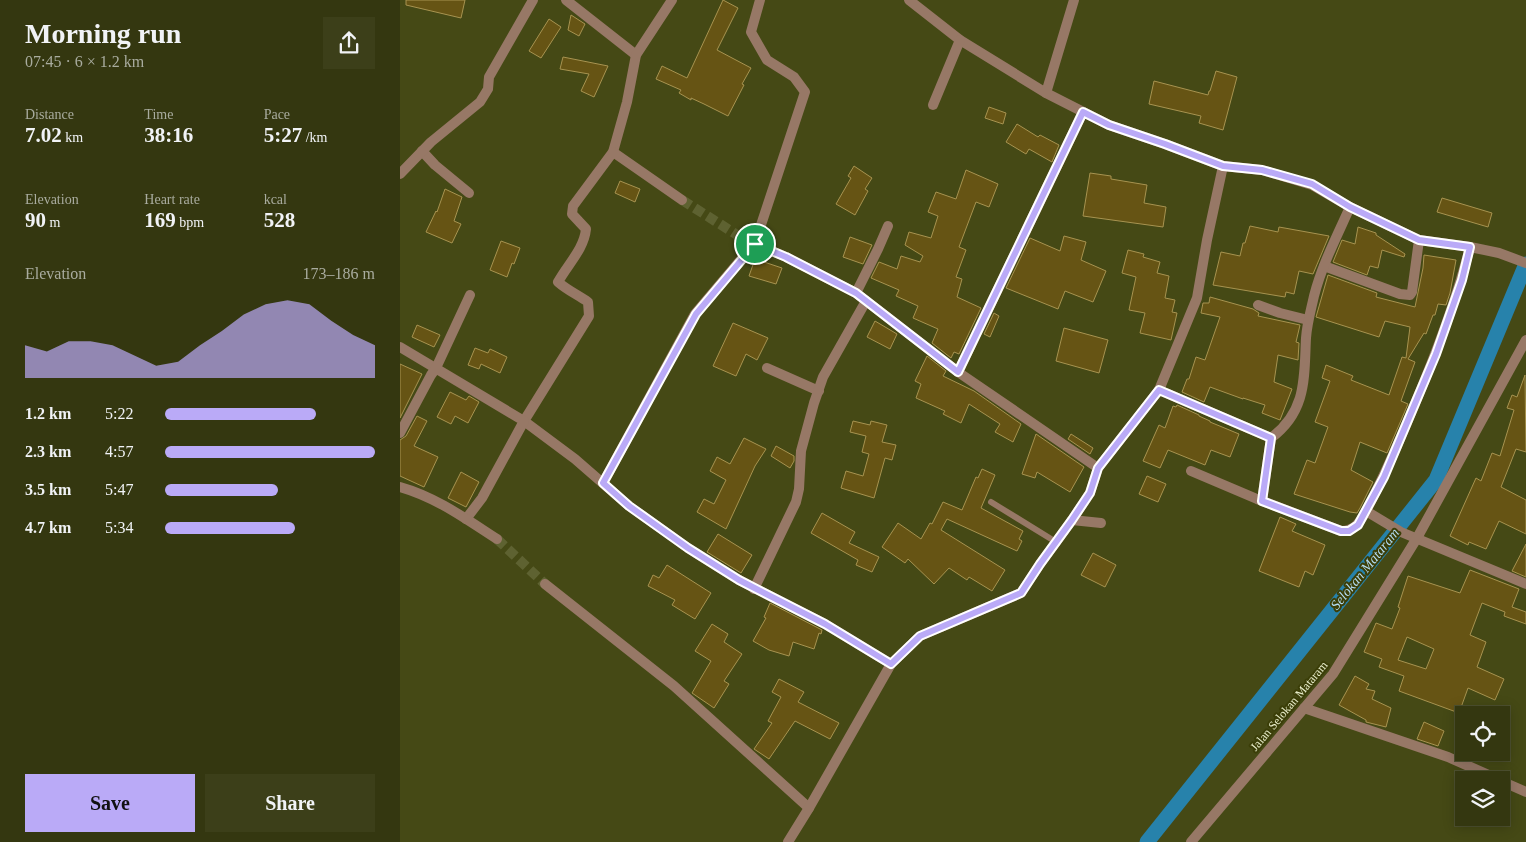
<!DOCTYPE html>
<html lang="en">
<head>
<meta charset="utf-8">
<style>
  body { margin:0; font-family:"Times New Roman",serif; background:#3c3f19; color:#f1f3f6; height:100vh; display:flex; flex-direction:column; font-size:19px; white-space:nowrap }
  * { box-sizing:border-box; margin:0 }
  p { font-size:16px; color:#a9ac9f }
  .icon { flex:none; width:28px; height:28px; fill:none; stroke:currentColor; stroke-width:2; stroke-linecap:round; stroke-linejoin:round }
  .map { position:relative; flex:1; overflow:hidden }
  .side { display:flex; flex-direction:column; background:#343710; width:400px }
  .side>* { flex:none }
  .fabs { position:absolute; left:1055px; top:706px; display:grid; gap:10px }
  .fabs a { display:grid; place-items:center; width:55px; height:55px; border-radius:0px; background:#343710; box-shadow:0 2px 12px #0003,0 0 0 1px #4e5130; font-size:25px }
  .pin { position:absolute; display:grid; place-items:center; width:42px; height:42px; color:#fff; margin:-21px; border:2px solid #fff; border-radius:50%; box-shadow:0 1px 5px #0007 }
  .round { display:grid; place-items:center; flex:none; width:52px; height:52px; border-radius:0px; background:#3c3f19 }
  .overview { display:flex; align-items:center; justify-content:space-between; height:85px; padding:0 25px }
  h1 { font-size:28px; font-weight:700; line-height:38px }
  .metrics { display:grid; grid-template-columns:repeat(3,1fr); gap:8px; height:85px; padding:5px 25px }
  .metrics div { display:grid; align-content:center }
  .metrics b { font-size:21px; font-weight:700 }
  .metrics small { font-size:14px; font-weight:400 }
  .metrics p { font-size:14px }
  .chart { height:140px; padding:10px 25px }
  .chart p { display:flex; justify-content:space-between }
  .chart svg { width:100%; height:90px; margin-top:5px; fill:#baaaf7; opacity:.7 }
  .primary-button { display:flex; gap:10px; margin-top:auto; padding:10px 25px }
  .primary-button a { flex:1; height:58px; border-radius:0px; background:#baaaf7; color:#111; font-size:20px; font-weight:700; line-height:58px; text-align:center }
  .primary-button a+a { background:#3c3f19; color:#f1f3f6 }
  ul { padding:0 25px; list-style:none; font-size:16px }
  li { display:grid; grid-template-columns:80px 60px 1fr; align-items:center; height:38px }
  li i { height:12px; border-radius:6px; background:#baaaf7 }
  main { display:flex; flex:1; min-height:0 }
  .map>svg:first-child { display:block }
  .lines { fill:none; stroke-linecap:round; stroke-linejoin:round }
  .canal { stroke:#2782ab; stroke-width:15 }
  .building { fill:#665414; stroke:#a79350; fill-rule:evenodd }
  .minor-tunnel { stroke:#5e6231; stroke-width:10; stroke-dasharray:10 5; stroke-linecap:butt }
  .service { stroke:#977866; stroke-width:6 }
  .minor { stroke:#977866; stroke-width:10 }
  .route-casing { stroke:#fff; stroke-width:10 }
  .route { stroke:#baaaf7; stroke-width:6 }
  .labels { text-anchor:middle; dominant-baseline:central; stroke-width:4; stroke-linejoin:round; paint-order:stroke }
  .street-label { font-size:12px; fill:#eaefcd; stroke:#3b3e08 }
  .water-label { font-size:14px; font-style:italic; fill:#b3dcf3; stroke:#3b3e08 }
</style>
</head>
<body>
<main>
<section class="side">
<div class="overview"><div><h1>Morning run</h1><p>07:45 · 6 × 1.2 km</p></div><a class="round"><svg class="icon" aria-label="share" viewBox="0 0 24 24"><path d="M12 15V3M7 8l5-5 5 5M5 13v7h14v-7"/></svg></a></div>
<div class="metrics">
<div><p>Distance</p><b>7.02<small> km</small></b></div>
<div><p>Time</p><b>38:16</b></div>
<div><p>Pace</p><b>5:27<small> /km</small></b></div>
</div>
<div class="metrics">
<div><p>Elevation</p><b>90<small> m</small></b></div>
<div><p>Heart rate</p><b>169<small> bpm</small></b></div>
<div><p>kcal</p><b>528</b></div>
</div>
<div class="chart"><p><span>Elevation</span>173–186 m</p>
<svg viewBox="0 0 160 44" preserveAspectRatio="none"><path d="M0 44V28L10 31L20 26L30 26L40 28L50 33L60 38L70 36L80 28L90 21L100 13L110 8L120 6L130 8L140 16L150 23L160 28V44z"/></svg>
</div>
<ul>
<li><b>1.2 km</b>5:22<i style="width:72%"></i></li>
<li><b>2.3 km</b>4:57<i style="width:100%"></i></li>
<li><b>3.5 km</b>5:47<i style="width:54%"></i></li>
<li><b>4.7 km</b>5:34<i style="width:62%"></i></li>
</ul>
<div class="primary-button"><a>Save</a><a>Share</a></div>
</section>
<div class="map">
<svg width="1126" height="842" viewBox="0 0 1126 842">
  <rect width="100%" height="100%" fill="#454915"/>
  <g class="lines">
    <!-- canal -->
    <path class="canal" d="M747 842 1036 480 1126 264"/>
  </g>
  <!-- building -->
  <g class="building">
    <path d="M6 0H65L61 18 6 5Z"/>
    <path d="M323 0 338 8 317 50 351 68 342 84 344 85 328 116 304 104 291 98V100L279 93 281 90 256 79 262 66 287 78Z"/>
    <path d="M171 15 185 24 179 36 168 30Z"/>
    <path d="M149 19 161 27 141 58 129 51Z"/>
    <path d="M163 57 208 66 194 97 181 91 189 74 160 69Z"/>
    <path d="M816 71 837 77 823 130 799 123 801 116 749 104 754 81 808 95 809 91H810Z"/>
    <path d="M589 107 606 113 603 124 585 118Z"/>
    <path d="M617 124 638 137 640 135 659 145 652 162 629 149 626 154 606 142Z"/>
    <path d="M454 166 472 178 465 189 468 191 455 215 436 204 451 178 448 176Z"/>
    <path d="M566 170 598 184 589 207 576 202 559 247 566 250 556 277 562 279 557 297 581 308 559 354 554 352 551 358 532 343 538 329 513 318 518 306 496 296 499 290 471 278 479 262 497 269 501 256 520 262 523 256 505 245 509 232 531 238 538 216 528 212 536 192 556 199Z"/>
    <path d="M690 173 711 176V179L747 185 744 203 766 207 763 227 683 216Z"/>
    <path d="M220 181 240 189 235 202 215 193Z"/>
    <path d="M45 189 62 197 54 221 61 224 52 243 26 232 36 211 37 212Z"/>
    <path d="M1042 198 1092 213 1088 227 1037 212Z"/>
    <path d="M850 226 878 232 879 227 929 236 913 274 899 271 894 294 886 292 885 297 813 285 821 252 840 256 843 243H845Z"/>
    <path d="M958 227 976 233V235L1005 254 1004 257 982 250 978 268 970 266 967 275 933 262 942 240 955 244Z"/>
    <path d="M664 236 686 242 681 260 706 271 693 302 665 291 658 309 606 288 630 238 660 251Z"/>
    <path d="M450 237 472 245 463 264 443 257Z"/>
    <path d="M101 241 120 248 114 264 112 263 107 277 90 270Z"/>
    <path d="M728 250 744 254 743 257 760 262 757 273 769 276 765 298 775 300 772 312 777 313 771 340 740 333 745 313 729 310 736 277 722 273Z"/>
    <path d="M1024 255 1056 260 1050 293 1046 305 1038 304 1035 315H1033L1026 334 1024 333 1008 359 1015 362 1001 401 1008 404 987 453 960 442 951 470 973 482 960 508 957 513 950 512 894 494 907 460 915 463 928 427 915 422 930 381 922 378 926 365 953 376 951 380 989 395 1002 357 1006 358 1010 327 985 321 979 337 916 317 928 275 977 293 976 297 1015 307 1023 268Z"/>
    <path d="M355 259 382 268 376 284 349 276Z"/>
    <path d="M810 297 853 309 859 313 858 316 900 325 896 342 899 343 898 360 878 355 874 382 892 389 880 420 862 413 865 405 843 398V399L810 387 804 402 782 392 787 379H789L796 357 805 360 820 317 801 313 803 303H809Z"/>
    <path d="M594 313 599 316 590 337 584 334Z"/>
    <path d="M475 321 497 334 490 349 467 337Z"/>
    <path d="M333 323 368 338 357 360 346 354 336 376 313 366Z"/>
    <path d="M17 325 40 335 34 347 12 337Z"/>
    <path d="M664 328 708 340 699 373 656 361Z"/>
    <path d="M75 348 88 353 90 349 107 357 100 373 81 364 79 369 68 365Z"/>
    <path d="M527 356 546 371 543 376 574 391 621 424 613 442 595 432 600 424 569 404 561 423 543 414 545 411 516 398 521 384 515 381Z"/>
    <path d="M0 364 22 374 0 418Z"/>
    <path d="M1125 375 1126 452 1116 449 1101 487 1126 500V534L1099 521 1086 549 1069 542 1068 545 1050 536 1076 478 1081 481 1092 453 1100 456 1114 410 1107 408 1112 395 1117 397Z"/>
    <path d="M50 392 66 400 69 396 79 402 68 423 55 416 51 424 37 417Z"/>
    <path d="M777 405 799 415V416L810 421V422L839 434 830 457 811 450 805 465 768 450 760 468 743 461 759 425 765 428 773 406 776 407Z"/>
    <path d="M17 416 27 421 14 446 38 457 24 487 0 476V440L6 436Z"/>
    <path d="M453 421 470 425 471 421 487 425 482 442 496 445 492 460 485 458 474 498 441 488 446 471 463 476 469 454 462 452 466 436 450 432Z"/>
    <path d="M636 434 684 467 670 492 637 472 635 478 622 474Z"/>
    <path d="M671 434 693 448 690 454 668 439Z"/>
    <path d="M344 438 366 449 355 466 326 529 297 512 304 499 314 504 326 480 310 471 317 457 330 464Z"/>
    <path d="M376 446 394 456V461L390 468 371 456Z"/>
    <path d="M582 469 595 475 581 508 623 531 619 539 622 541 617 551 547 519 541 530 605 570 592 591 569 577 567 580 549 568 534 584 508 559 505 563 482 547 498 523 521 539 530 523 532 524 543 502 562 510 576 477 578 478Z"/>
    <path d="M61 472 79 482 66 507 48 498Z"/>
    <path d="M747 476 766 484 758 502 739 494Z"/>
    <path d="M422 513 455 532 449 543 479 557 472 572 456 565 458 560 411 533Z"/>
    <path d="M880 517 896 524 892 531 925 545 913 575 905 571 899 587 859 571Z"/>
    <path d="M318 534 352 555 341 573 307 552Z"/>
    <path d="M1126 544V577L1112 571Z"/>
    <path d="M693 553 716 565 705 587 681 575Z"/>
    <path d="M267 565 311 593 295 619 272 605 275 600 248 586 253 575 259 578Z"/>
    <path d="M1070 570 1119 589 1112 607 1126 612V624L1104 616 1105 612 1082 603 1070 635 1086 642 1077 667 1104 679 1095 700 1068 688 1059 713 999 691 1004 676 979 667 982 659 964 652 976 623 992 629 1000 608 998 607 1008 576 1060 593ZM1007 637 1034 649 1026 669 998 660Z"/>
    <path d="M370 603 422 630 421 634 419 633 414 649 393 642 389 656 369 650 353 641 366 618 364 617Z"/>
    <path d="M312 624 328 634 324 642 342 654 324 681 329 684 314 708 292 693 311 661 295 651Z"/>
    <path d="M955 676 969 684 966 689 975 691 972 699 991 708 986 727 966 722V720L939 705Z"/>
    <path d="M379 679 404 692 398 702 439 723 430 739 395 721 369 759 354 749 372 723 368 721 381 697 372 692Z"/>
    <path d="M1024 722 1044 731 1038 746 1017 739Z"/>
  </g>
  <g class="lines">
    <!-- minor-tunnel -->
    <g class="minor-tunnel">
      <path d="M282 200 342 238"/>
      <path d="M97 539 145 584"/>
    </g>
    <!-- service -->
    <path class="service" d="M591 502 656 542"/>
    <!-- minor -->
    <g class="minor">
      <path d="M166 0 236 55"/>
      <path d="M272 0 236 55 227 102 213 152 173 206 172 214 186 229C184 249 168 264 158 282 167 290 178 295 188 302L189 316 124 421 175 459 229 506 288 548 339 580 425 624 491 664"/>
      <path d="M509 0 560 40 646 93 709 125 765 144 823 166 862 170 912 185 950 207 1019 240 1070 247 1099 253 1126 263"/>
      <path d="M646 93 674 0"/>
      <path d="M533 105 560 40"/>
      <path d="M22 151 35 165 69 193"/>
      <path d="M213 152 282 200"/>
      <path d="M0 174 31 142 80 102 88 89 89 77 133 0"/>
      <path d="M342 238 386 257 456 293 558 372 698 468"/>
      <path d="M924 266 1000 294 1010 295 1012 292 1019 240"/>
      <path d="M456 293 478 249 488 226"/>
      <path d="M858 305 880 313 908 320"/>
      <path d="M0 347 124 421 82 498 66 519"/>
      <path d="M367 368 419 391"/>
      <path d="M558 372 683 112"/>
      <path d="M759 390 871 438"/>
      <path d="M0 433 31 375 36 368 70 295"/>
      <path d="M791 471 857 499 941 531C955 531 960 522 966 511L1001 532 1126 584"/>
      <path d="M203 483 295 314 355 243 405 92 394 77 367 60 351 32 360 0"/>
      <path d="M0 487C36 497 66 519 97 539"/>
      <path d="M862 501 871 438C907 411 904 378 906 338 907 323 911 310 914 296 922 265 937 236 950 207"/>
      <path d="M966 511C984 477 999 442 1014 406 1036 354 1056 302 1070 247"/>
      <path d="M672 520 701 523"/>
      <path d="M145 584 274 686 409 808"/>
      <path d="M354 589 396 502 399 489 401 451 414 403 423 377 466 301"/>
      <path d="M904 708 1048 757 1100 780"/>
      <path d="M1101 781 1126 792"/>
      <path d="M388 842 409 808 491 664 520 636 621 593 640 564 672 520 690 493 698 468 759 390 797 298 807 240 823 166"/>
      <path d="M791 842 933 674 1017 538 1126 340"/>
    </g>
  </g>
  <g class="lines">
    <!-- route casing -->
    <g class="route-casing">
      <path id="route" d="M683 112 709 125 765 144 823 166 862 170 912 184 950 207 1019 240 1070 247 1062 280 1036 354 984 477 958 525 949 531H941L862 501 871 438 759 390 698 468 690 493 672 520 640 564 621 593 520 636 491 664 425 624 339 580 288 548 229 506 203 483 296 314 355 244 386 257 456 293 558 372Z"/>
    </g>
    <!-- route -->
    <use href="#route" class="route"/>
  </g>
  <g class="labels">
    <!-- street labels -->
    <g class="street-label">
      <text transform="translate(889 706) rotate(-50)">Jalan Selokan Mataram</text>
    </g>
    <!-- water labels -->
    <g class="water-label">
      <text transform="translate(965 569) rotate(-51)">Selokan Mataram</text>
    </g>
  </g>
</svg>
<div class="fabs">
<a><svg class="icon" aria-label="locate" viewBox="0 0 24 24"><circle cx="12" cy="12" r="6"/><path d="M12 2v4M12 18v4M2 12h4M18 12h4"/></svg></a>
<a><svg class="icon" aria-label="layers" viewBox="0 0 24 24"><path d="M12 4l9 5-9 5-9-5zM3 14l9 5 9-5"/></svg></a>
</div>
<div class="pin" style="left:355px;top:244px;background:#1e9e55"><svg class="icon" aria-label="arrive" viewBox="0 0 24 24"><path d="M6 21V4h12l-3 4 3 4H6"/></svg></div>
</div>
</main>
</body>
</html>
